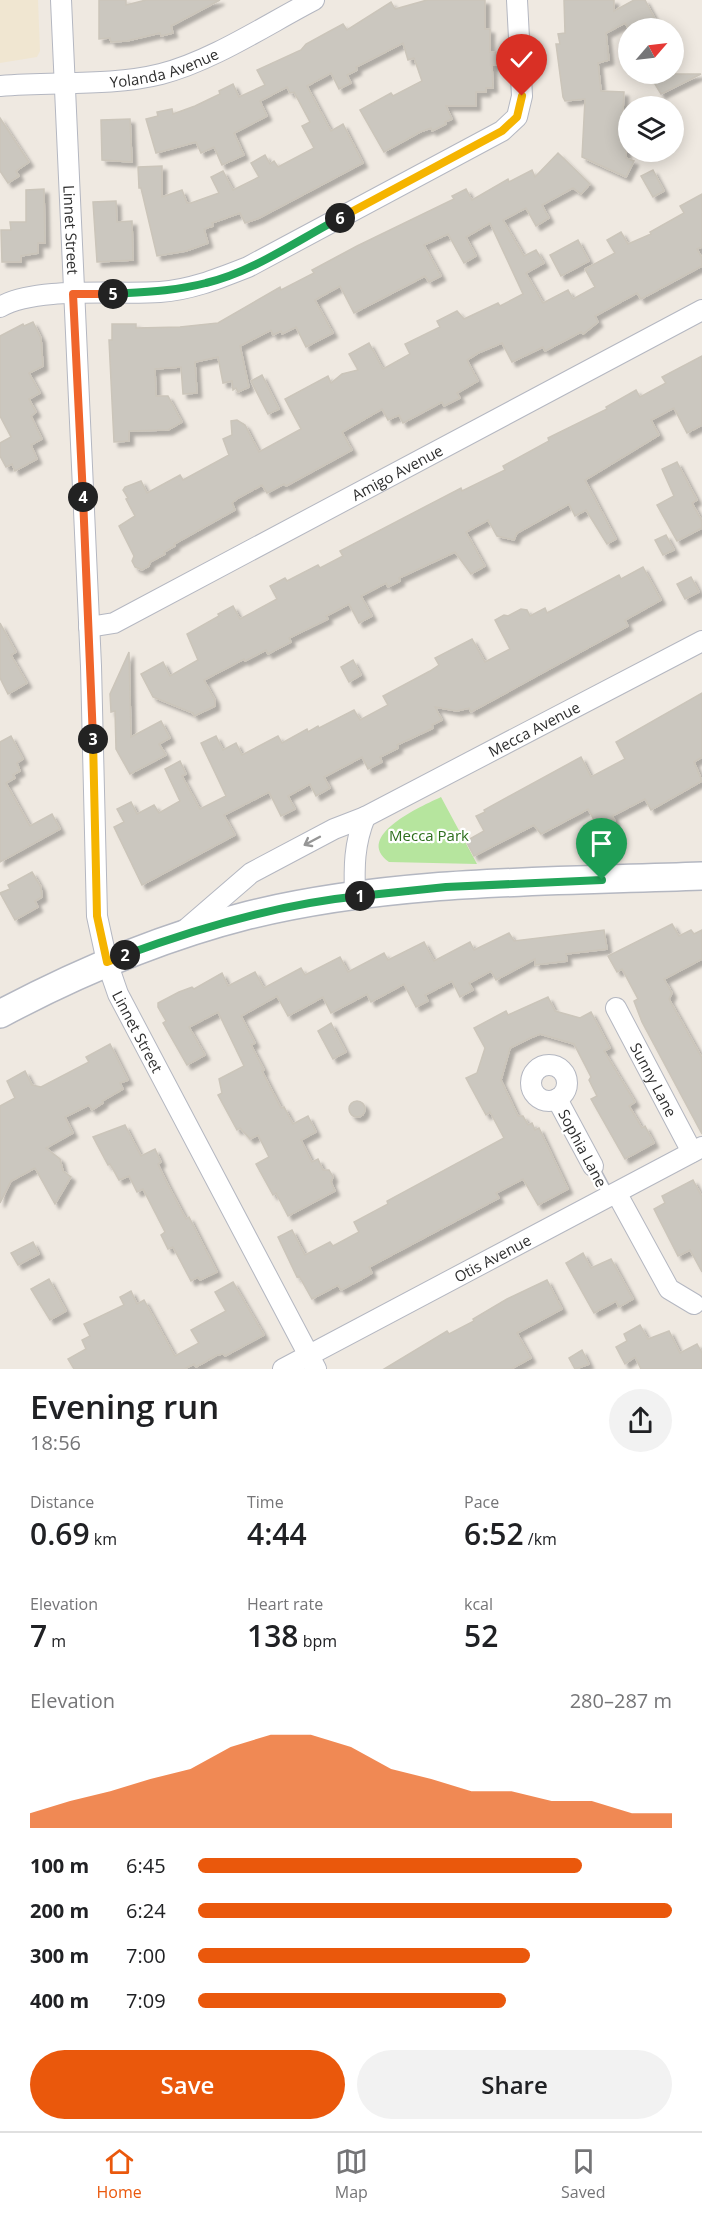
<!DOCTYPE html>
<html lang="en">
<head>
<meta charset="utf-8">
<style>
  body { margin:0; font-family:"Open Sans",sans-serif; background:#f2f2f2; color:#202124; height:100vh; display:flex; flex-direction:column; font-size:22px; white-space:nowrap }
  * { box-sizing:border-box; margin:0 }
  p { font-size:20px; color:#757577 }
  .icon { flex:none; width:33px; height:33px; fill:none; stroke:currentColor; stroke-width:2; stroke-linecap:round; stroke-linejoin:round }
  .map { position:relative; height:1369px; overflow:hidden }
  .drawer { display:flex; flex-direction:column; background:#fff; flex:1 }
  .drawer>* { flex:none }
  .needle { width:39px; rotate:62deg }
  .buttons { position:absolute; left:618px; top:18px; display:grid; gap:12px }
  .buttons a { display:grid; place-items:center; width:66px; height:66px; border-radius:50%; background:#fff; box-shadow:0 3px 15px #0003; font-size:30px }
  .pin { position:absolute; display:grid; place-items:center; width:51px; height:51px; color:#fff; margin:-62px -26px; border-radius:50% 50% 50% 0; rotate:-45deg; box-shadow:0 0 6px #0007 }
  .pin .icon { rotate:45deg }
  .km { position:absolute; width:30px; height:30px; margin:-15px; border-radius:50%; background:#222; color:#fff; font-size:16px; line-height:30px; text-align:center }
  .round { display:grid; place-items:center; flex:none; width:63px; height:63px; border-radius:32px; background:#f2f2f2 }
  .head { display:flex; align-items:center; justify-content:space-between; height:102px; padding:0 30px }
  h1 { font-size:33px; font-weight:600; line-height:45px }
  .figures { display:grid; grid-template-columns:repeat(3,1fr); gap:9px; height:102px; padding:6px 30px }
  .figures div { display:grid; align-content:center }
  .figures b { font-size:30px; font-weight:600 }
  .figures small { font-size:16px; font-weight:400 }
  .figures p { font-size:16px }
  .chart { height:168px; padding:12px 30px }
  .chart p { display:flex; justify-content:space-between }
  .chart svg { width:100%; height:108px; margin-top:6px; fill:#ea580c; opacity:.7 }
  .cta { display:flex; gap:12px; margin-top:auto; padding:12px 30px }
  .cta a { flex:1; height:69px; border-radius:36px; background:#ea580c; color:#fff; font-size:24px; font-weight:600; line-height:69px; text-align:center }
  .cta a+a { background:#f2f2f2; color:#202124 }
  ul { padding:0 30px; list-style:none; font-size:20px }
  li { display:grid; grid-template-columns:96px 72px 1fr; align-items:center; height:45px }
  li i { height:15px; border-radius:8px; background:#ea580c }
  .dock { display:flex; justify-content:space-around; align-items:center; height:84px; border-top:2px solid #e0e0e0; background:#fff; font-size:16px; color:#757577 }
  .dock a { display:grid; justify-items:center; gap:3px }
  .dock .selected { color:#ea580c }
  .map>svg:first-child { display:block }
  .education { fill:#f0e6d1 }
  .green { fill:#b6e59e }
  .building { fill:#cbc7bf; stroke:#cbc5ba; stroke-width:1.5; filter:url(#shadow) }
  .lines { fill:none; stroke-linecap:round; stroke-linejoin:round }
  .service-casing { stroke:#b4b7c1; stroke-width:12 }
  .minor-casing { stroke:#b4b7c1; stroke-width:22 }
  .secondary-casing { stroke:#b4b7c1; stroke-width:30 }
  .service { stroke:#fff; stroke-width:9 }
  .minor { stroke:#fff; stroke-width:20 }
  .secondary { stroke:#fff; stroke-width:27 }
  .oneway { stroke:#969696 }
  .split-1-casing { stroke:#fff; stroke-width:12 }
  .split-2-casing { stroke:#fff; stroke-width:12 }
  .split-3-casing { stroke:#fff; stroke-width:12 }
  .split-4-casing { stroke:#fff; stroke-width:12 }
  .split-5-casing { stroke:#fff; stroke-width:12 }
  .split-6-casing { stroke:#fff; stroke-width:12 }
  .split-7-casing { stroke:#fff; stroke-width:12 }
  .split-1 { stroke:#22a559; stroke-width:8 }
  .split-2 { stroke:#22a559; stroke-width:8 }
  .split-3 { stroke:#f5b400; stroke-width:8 }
  .split-4 { stroke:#f0652b; stroke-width:8 }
  .split-5 { stroke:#f0652b; stroke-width:8 }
  .split-6 { stroke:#22a559; stroke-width:8 }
  .split-7 { stroke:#f5b400; stroke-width:8 }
  .labels { text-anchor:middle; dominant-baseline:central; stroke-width:4.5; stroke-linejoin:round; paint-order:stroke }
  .street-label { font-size:15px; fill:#2e2e2e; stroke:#fff }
  .park-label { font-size:15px; fill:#2c6e1b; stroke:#fff }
</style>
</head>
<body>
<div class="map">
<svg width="702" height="1369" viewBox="0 0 702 1369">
  <defs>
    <filter id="shadow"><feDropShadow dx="4.5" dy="4.5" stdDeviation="1.5" flood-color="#0004"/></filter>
  </defs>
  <rect width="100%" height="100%" fill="#efe9e1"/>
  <!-- education -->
  <path class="education" d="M0 0H38L40 51 37 57 0 63Z"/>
  <!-- green -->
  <path class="green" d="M441 797 477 864 389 862C353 836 422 806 441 797Z"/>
  <!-- building -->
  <g class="building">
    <path d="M99 0H126V5L146 0H220L171 26 173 33 161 36 160 33 127 41 111 42 110 38 99 39Z"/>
    <path d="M427 0H485V29H490V52H496V65H492L493 88H486V92H476V106H446L452 119 445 122 446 124 432 131 431 128 420 132 384 152 360 110 391 93 393 96 422 81 414 58 408 60 403 43 356 67 357 70 347 75 351 83 339 89 331 73 307 86 331 131 343 124 363 163 259 218 245 223 240 213 212 223 213 226 204 229 208 243 186 251 157 256 141 188H139L138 167 162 166V197L182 190 187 203H191L219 193 211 177 223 171 233 190 259 177 251 163 265 155 270 164 274 161 278 167 314 148 302 126 310 122 294 92 290 93 287 87 260 101 267 116 234 133 244 155 222 165 214 147 201 153 196 142 156 153 146 119 158 116 157 112 172 109 173 114 195 106 220 94 219 91 233 84 239 97 265 85 257 70 301 50 306 44 330 31 343 24 347 30 391 2 395 9Z"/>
    <path d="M564 0H614V11L634 0H645L655 19 640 28H628L625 23 606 33 609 60 598 63 601 91 624 92 623 111 628 112 626 158 634 161 626 177 582 157 585 99 565 101 563 97 556 44H560L558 34 565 33Z"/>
    <path d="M649 74H701L661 94Z"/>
    <path d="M0 118 29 162 16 171 19 176 8 183 0 171Z"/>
    <path d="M130 119 132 162 102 160 101 120Z"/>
    <path d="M558 153 590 184 581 194 573 188 542 205 549 218 536 226 526 208 503 220 524 256 536 250 544 263 526 273 543 303 568 290 573 299 595 287 585 269 615 253 607 240 621 232 628 244 651 234 650 232 684 213 680 206 702 194V247L697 249 702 258V266L641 299 637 293 595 316 598 322 583 334 581 332 545 351 543 347 512 362 502 343 478 353 467 360 478 381 457 393 460 398 444 406 442 402 403 423 399 415 388 420 382 409 342 432 352 450 286 486 284 484 267 493 262 485 238 498 232 503 235 510 174 544 175 546 164 552 165 554 150 562 149 566 142 570 135 567 132 561 134 556 119 526 135 516 126 499 128 498 123 490 125 487 141 481 147 493 180 475 183 480 229 455 223 439 232 435 231 421 237 420 245 425 259 452 301 429 285 399 328 376 331 383 342 374 358 370 349 354 369 343 383 369 410 354 405 344 440 327 437 321 457 311 464 319 498 303 500 306 523 294 490 223 466 237 476 256 464 263 448 234 424 245 441 276 429 282 425 276 354 313 340 286 315 300 333 333 306 347 296 327 282 334 281 331 273 335 271 330 240 346 249 387 238 392 236 388 233 390 232 381 223 383 218 357 195 362 197 393 183 394 181 367 155 369 156 396H168L182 422 168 430 129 431V441L114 442 109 340H112V324H136V328L180 327 218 323 280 287 281 290 314 273 312 270 357 246 454 199 452 196 466 189 472 200 508 179 509 182 532 170 535 177Z"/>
    <path d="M653 170 664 191 653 197 641 176Z"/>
    <path d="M44 189 45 243H38V253L21 256V262H2L1 230H11L10 222H26V190Z"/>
    <path d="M116 201 117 222 132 221 133 260 97 262 93 202Z"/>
    <path d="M578 240 589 261 561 276 550 255Z"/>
    <path d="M33 322 41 338 43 366 29 373 40 393 29 399 36 412 31 416 42 439 31 445 37 459 15 471 12 464 6 467 0 456V443L11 437 0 416V336L23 324 24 326Z"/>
    <path d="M702 356V425L687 433 674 408 651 420 659 435 585 480 616 539 607 544 586 510 575 516 569 504 517 533 514 540 497 536 488 520 466 532 485 566 471 574 455 552 399 578 400 581 388 587 386 583 361 596 372 616 359 623 349 604 326 616 328 619 289 638 291 642 268 654 266 650 245 661 244 659 204 680 215 700V706L194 716 193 713 153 697 141 674 163 662 170 676 198 660 187 634 219 616 218 614 233 606 240 619 277 599 270 586 285 578 287 581 318 565 320 568 343 556 340 551 461 488 462 491 505 470 503 466 549 441 548 438 607 409 606 407 636 390 640 397 666 383 662 377Z"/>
    <path d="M262 375 279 409 268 414 251 381Z"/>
    <path d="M677 462 697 500 692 503 702 521V528L677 541 657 505 674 496 662 469Z"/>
    <path d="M666 535 674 550 663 555 655 540Z"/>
    <path d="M643 567 661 600 625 620 628 626 471 712 469 708 457 711 435 707 442 720 432 725 433 728 397 745 398 748 380 757 382 762 368 769 362 757 324 777 330 788 316 796 310 784 288 796 295 809 281 816 269 792 224 815 235 835 142 885 114 827 124 822 117 809 131 802 137 814 154 805 159 813 180 801 165 769 180 761 186 774 182 776 200 809 226 796 201 743 216 736 223 750 236 743 242 755 278 736 282 743 307 729 308 732 318 726 319 728 354 710 360 720 388 705 383 696 430 671 439 665 435 658 472 639 485 662 510 649 495 620 504 615 508 616 521 609 527 610 530 616 545 608 547 613 619 575 621 579Z"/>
    <path d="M691 577 699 592 685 599 677 584Z"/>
    <path d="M0 623 16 652 11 655 27 683 8 694 0 678Z"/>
    <path d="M129 652 131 737 161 721 170 738 159 744 166 755 130 774 116 749 115 711 111 712 110 694Z"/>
    <path d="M353 660 361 675 349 682 341 667Z"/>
    <path d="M702 693V757L694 762 702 781 651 810 645 799 612 816 615 821 599 829 588 809 541 834 534 825 474 856 466 841 484 831 476 816 485 812 484 810 581 757 591 777 625 759 616 742Z"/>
    <path d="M11 736 23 759 17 763 20 771 13 775 15 778 6 783 30 826 52 814 60 829 0 862V742Z"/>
    <path d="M32 872 41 887 42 897 35 901 38 907 15 920 0 893 10 889 8 885Z"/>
    <path d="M672 924 679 936 691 930 694 934 702 930V959L664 979 672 993 669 999 702 1058V1134L642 1022 634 1001 638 999 622 969 617 972 608 956Z"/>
    <path d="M604 930 607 949 566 954 567 961 535 965V959L496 980 491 971 469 983 473 990 460 997 452 981 425 995 428 1001 416 1007 404 984 371 1002 367 994 331 1013 323 997 288 1016 277 996 241 1016 255 1043 251 1045 264 1070 262 1071 281 1108 284 1107 293 1124 308 1116 316 1132 301 1140 312 1162 318 1159 323 1170H329L333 1177 331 1182 335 1191 288 1216 276 1193 273 1195 256 1164 269 1157 258 1135 250 1139 240 1128 237 1130 218 1095 222 1093 219 1079 244 1066 218 1012 189 1027 205 1055 187 1065 163 1023 166 1021 158 1007V1003L179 992 192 987 194 989 222 973 228 986 255 972 264 988 301 968 305 975 340 957 348 972 384 953 388 960 424 942 434 961 470 942 474 950 509 933 514 941Z"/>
    <path d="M548 997 555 1011 580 1018 591 1012 610 1048 604 1051 635 1102 629 1106 642 1128 645 1126 654 1143 625 1159 591 1099 597 1096 589 1080 591 1077 574 1044 540 1034 530 1038 510 1048 501 1080 518 1116H523L528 1125 532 1123 535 1130 539 1128 568 1189 538 1205 523 1179 496 1193 499 1198 369 1267 372 1273 360 1280 341 1290 338 1285 312 1299 299 1276 297 1277 278 1237 292 1230 305 1255 330 1242 333 1246 359 1232 354 1222 388 1204 387 1201 504 1138 490 1112 486 1115 466 1078 477 1073 485 1048 474 1028 506 1011 508 1015Z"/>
    <path d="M331 1023 346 1052 333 1059 318 1031Z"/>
    <path d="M110 1044 128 1080 120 1083 123 1089 102 1101 103 1103 92 1110 89 1105 65 1117 73 1133 46 1148 60 1159 63 1171 71 1177 55 1204 35 1168 11 1181 0 1203V1106L15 1098 7 1081 25 1071 32 1085 41 1087 89 1062 86 1057Z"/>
    <circle cx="357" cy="1109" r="8"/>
    <path d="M125 1125 141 1156 155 1149 161 1162 158 1164 167 1183 186 1219 189 1217 217 1272 200 1280 198 1277 191 1281 173 1247 168 1249 161 1235 165 1232 143 1189 137 1192 129 1176 119 1180 110 1164 108 1165 93 1137Z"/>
    <path d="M693 1180 702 1197V1272L690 1250 678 1256 654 1209 665 1203 662 1196Z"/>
    <path d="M33 1242 39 1254 18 1265 11 1253Z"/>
    <path d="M583 1253 591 1268 611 1259 633 1299 619 1307 616 1301 594 1313 566 1263Z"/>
    <path d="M49 1279 66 1311 50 1320 31 1289Z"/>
    <path d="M547 1280 562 1309 517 1333 531 1358 511 1369H384L447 1331 449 1334 474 1321 473 1319 507 1299Z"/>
    <path d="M233 1282 264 1335 225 1356 223 1354 217 1355 196 1367 194 1364 184 1369H74L68 1359 86 1349 82 1340 90 1336 84 1324 124 1305 120 1297 131 1291 137 1304 144 1300 175 1356 199 1343 191 1330 226 1311 215 1292Z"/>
    <path d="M640 1325 648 1339 669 1331 680 1353 697 1344 702 1353V1369H641L635 1357 625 1364 616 1347 627 1341 624 1334Z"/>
    <path d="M582 1350 589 1364 575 1369 569 1358Z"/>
  </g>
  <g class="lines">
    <!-- service casing -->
    <g class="service-casing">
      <path id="service" d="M593 1166 610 1198"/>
    </g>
    <!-- minor casing -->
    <g class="minor-casing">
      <g id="minor">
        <path id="s1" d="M61 0 91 666 97 916 107 962 118 994 316 1369"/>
        <path id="s2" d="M0 86C53 81 109 87 161 74 212 61 266 25 314 0"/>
        <path d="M0 307C37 286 116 295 160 292 191 290 220 278 248 267L502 131 517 117 522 96 517 0"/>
        <path id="s3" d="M89 627 114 623 702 310"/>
        <path d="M355 896C354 867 354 844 365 817"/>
        <path id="s4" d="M185 930 251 873 334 829 365 817 702 641"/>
        <path id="s5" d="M616 1008 692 1152"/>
        <circle cx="549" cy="1083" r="18"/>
        <path d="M557 1099 593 1166"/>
        <path d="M617 1194 669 1289 694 1304"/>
        <path id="s6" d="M283 1369 702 1147"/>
      </g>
    </g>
    <!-- secondary casing -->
    <g class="secondary-casing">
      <path id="secondary" d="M0 1014C79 972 162 937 249 915 396 879 552 882 702 876"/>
    </g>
    <!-- service -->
    <use href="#service" class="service"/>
    <!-- minor -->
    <use href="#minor" class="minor"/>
    <!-- secondary -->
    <use href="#secondary" class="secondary"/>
  </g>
  <!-- one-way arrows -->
  <defs><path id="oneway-shaft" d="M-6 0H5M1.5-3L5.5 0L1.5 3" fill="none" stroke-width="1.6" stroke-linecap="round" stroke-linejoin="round" transform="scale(1.5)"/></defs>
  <use class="oneway" href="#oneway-shaft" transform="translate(312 841) rotate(152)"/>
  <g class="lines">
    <!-- split-1 casing -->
    <g class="split-1-casing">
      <path id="split-1" d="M360 896 446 887 602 880"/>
    </g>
    <!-- split-2 casing -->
    <g class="split-2-casing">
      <path id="split-2" d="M125 955C201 927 279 904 360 896"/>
    </g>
    <!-- split-3 casing -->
    <g class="split-3-casing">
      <path id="split-3" d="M93 739 97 916 107 962 125 955"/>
    </g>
    <!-- split-4 casing -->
    <g class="split-4-casing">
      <path id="split-4" d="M83 497 93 739"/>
    </g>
    <!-- split-5 casing -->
    <g class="split-5-casing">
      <path id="split-5" d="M83 497 73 294H113"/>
    </g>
    <!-- split-6 casing -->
    <g class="split-6-casing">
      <path id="split-6" d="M113 294C145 292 175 291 206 283 253 272 298 240 340 218"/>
    </g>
    <!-- split-7 casing -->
    <g class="split-7-casing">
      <path id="split-7" d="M340 218 502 131 517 117 522 96"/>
    </g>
    <!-- split-1 -->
    <use href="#split-1" class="split-1"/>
    <!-- split-2 -->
    <use href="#split-2" class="split-2"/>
    <!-- split-3 -->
    <use href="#split-3" class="split-3"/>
    <!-- split-4 -->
    <use href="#split-4" class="split-4"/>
    <!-- split-5 -->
    <use href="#split-5" class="split-5"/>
    <!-- split-6 -->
    <use href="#split-6" class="split-6"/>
    <!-- split-7 -->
    <use href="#split-7" class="split-7"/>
  </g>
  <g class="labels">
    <!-- street labels -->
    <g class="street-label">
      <text stroke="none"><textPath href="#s2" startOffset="166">Yolanda Avenue</textPath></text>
      <text stroke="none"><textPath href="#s1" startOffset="230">Linnet Street</textPath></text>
      <text stroke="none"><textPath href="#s3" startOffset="346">Amigo Avenue</textPath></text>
      <text stroke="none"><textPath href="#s4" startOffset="405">Mecca Avenue</textPath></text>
      <text stroke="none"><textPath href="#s1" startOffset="1040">Linnet Street</textPath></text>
      <text stroke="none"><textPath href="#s5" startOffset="81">Sunny Lane</textPath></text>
      <text transform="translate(583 1148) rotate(62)">Sophia Lane</text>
      <text stroke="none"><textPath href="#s6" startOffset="237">Otis Avenue</textPath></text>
    </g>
    <!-- park labels -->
    <g class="park-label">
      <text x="429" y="835">Mecca Park</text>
    </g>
  </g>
</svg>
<div class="buttons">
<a><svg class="needle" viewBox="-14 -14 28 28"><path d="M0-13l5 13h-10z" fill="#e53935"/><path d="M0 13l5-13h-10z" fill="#757577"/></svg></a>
<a><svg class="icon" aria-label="layers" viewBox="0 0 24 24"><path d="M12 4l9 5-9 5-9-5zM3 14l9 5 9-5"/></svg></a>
</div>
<div class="pin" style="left:602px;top:880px;background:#1e9e55"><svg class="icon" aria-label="arrive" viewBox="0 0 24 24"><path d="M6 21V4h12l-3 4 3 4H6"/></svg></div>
<div class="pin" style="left:522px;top:96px;background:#d93025"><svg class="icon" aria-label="check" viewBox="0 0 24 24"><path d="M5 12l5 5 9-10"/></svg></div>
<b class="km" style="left:360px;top:896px">1</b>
<b class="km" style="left:125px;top:955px">2</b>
<b class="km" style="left:93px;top:739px">3</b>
<b class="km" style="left:83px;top:497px">4</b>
<b class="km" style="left:113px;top:294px">5</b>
<b class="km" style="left:340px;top:218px">6</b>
</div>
<section class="drawer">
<div class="head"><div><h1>Evening run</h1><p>18:56</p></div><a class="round"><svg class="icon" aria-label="share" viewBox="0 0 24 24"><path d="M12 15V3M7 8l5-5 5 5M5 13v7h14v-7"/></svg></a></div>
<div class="figures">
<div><p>Distance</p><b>0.69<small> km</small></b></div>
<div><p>Time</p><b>4:44</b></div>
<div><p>Pace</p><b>6:52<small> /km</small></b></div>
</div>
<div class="figures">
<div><p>Elevation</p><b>7<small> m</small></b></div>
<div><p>Heart rate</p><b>138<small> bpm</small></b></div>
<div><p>kcal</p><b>52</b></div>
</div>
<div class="chart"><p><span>Elevation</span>280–287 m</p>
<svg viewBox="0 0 160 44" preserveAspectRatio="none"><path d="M0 44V38L10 33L20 29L30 24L40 20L50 11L60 6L70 6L80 11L90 20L100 24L110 29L120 29L130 33L140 33L150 38L160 38V44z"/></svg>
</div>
<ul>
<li><b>100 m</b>6:45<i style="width:81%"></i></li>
<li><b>200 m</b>6:24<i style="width:100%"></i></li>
<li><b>300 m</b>7:00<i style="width:70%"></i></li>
<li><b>400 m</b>7:09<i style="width:65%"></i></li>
</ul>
<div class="cta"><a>Save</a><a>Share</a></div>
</section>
<nav class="dock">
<a class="selected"><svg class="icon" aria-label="home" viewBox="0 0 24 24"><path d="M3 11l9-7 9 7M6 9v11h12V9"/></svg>Home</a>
<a><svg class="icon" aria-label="map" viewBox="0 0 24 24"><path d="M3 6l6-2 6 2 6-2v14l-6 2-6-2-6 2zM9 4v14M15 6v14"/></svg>Map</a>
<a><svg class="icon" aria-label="saved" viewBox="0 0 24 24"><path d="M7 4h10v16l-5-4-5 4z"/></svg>Saved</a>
</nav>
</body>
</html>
